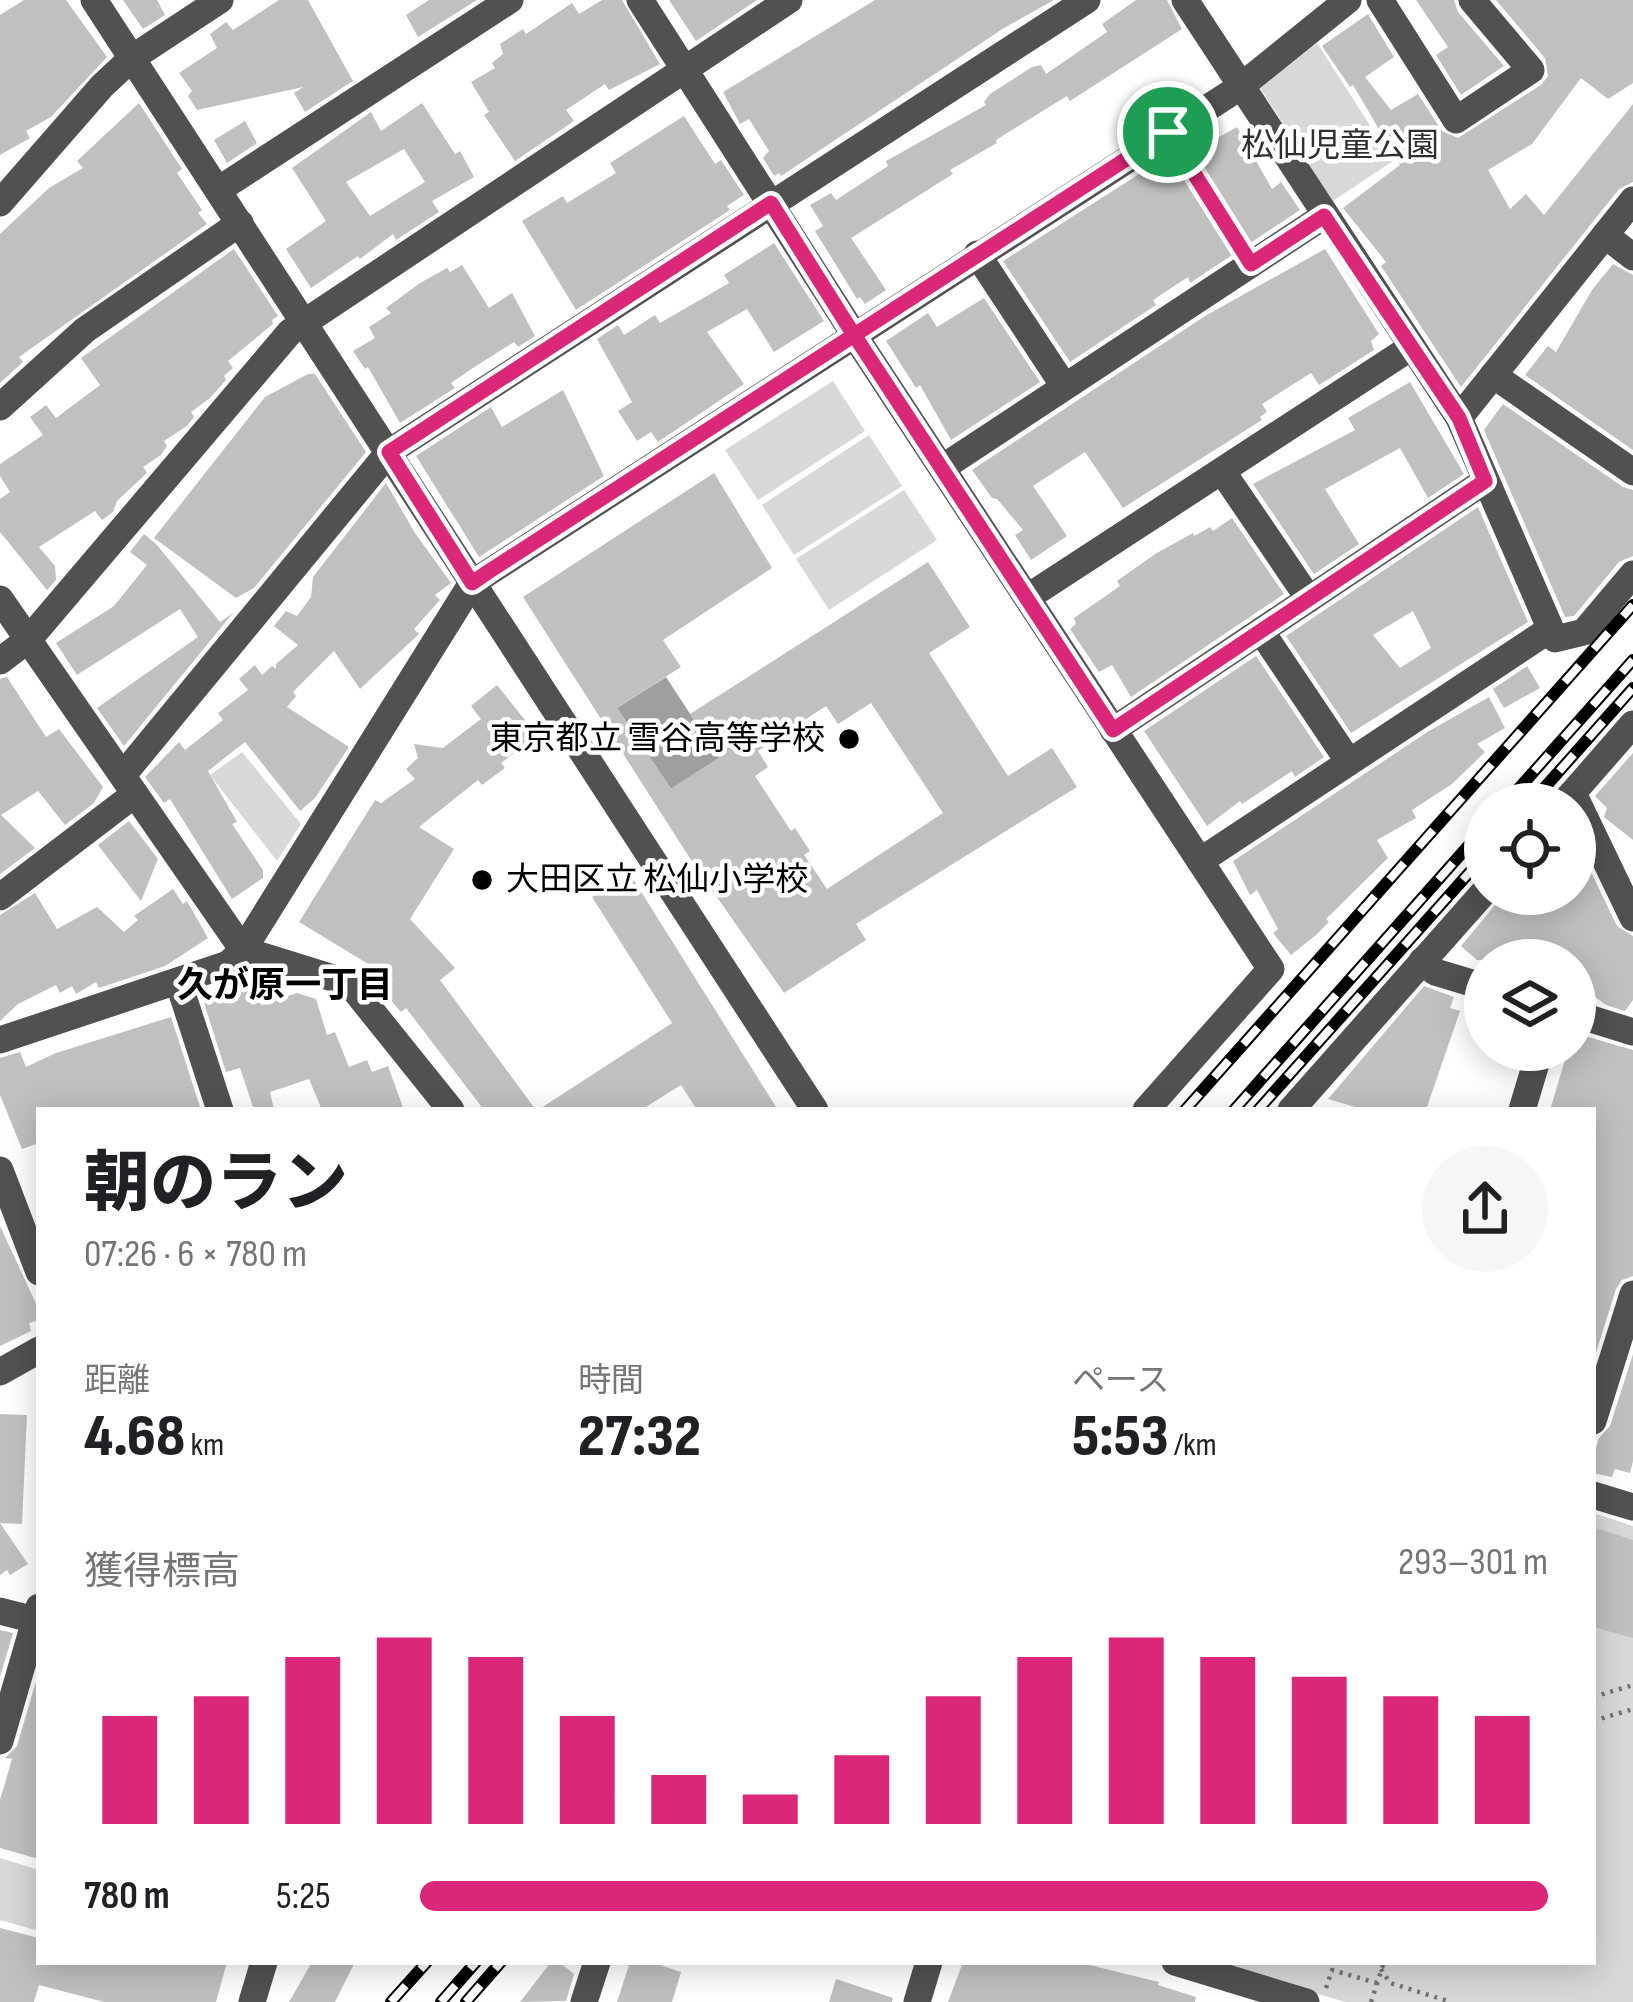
<!DOCTYPE html>
<html lang="ja">
<head>
<meta charset="utf-8">
<style>
  body { margin:0; font-family:"Sofia Sans Condensed","Noto Sans JP",sans-serif; background:#f6f6f6; color:#202124; height:100vh; display:flex; flex-direction:column; font-size:45px; white-space:nowrap }
  * { box-sizing:border-box; margin:0 }
  p { font-size:39px; color:#757577 }
  .icon { flex:none; width:66px; height:66px; fill:none; stroke:currentColor; stroke-width:2; stroke-linecap:round; stroke-linejoin:round }
  .map { position:relative; flex:1; overflow:hidden }
  .panel { position:absolute; left:36px; top:1107px; width:1560px; height:858px; display:flex; flex-direction:column; background:#fff; border-radius:0px; box-shadow:0 6px 30px #0003 }
  .panel>* { flex:none }
  .tools { position:absolute; left:1464px; top:783px; display:grid; gap:24px }
  .tools a { display:grid; place-items:center; width:132px; height:132px; border-radius:50%; background:#fff; box-shadow:0 6px 30px #0003; font-size:60px }
  .pin { position:absolute; display:grid; place-items:center; width:102px; height:102px; color:#fff; margin:-51px; border:6px solid #fff; border-radius:50%; box-shadow:0 3px 12px #0007 }
  .round { display:grid; place-items:center; flex:none; width:126px; height:126px; border-radius:63px; background:#f6f6f6 }
  .summary { display:flex; align-items:center; justify-content:space-between; height:204px; padding:0 48px }
  h1 { font-size:66px; font-weight:800; line-height:90px }
  .figures { display:grid; grid-template-columns:repeat(3,1fr); gap:18px; height:204px; padding:12px 48px }
  .figures div { display:grid; align-content:center }
  .figures b { font-size:60px; font-weight:800 }
  .figures small { font-size:33px; font-weight:400 }
  .figures p { font-size:33px }
  .chart { height:336px; padding:24px 48px }
  .chart p { display:flex; justify-content:space-between }
  .chart svg { width:100%; height:216px; margin-top:12px; stroke:#db2777; stroke-width:6 }
  ul { padding:0 48px; list-style:none; font-size:39px }
  li { display:grid; grid-template-columns:192px 144px 1fr; align-items:center; height:90px }
  li i { height:30px; border-radius:15px; background:#db2777 }
  .map>svg:first-child { display:block }
  .green { fill:#d8d8d8 }
  .water { fill:#9f9f9f }
  .building { fill:#c0c0c0; fill-rule:evenodd }
  .lines { fill:none; stroke-linecap:round; stroke-linejoin:round }
  .path { stroke:#737373; stroke-width:4.5; stroke-dasharray:3 6; stroke-linecap:butt }
  .minor { stroke:#515151; stroke-width:27 }
  .rail-casing { stroke:#000; stroke-width:12 }
  .rail { stroke:#fff; stroke-width:8; stroke-dasharray:22; stroke-linecap:butt }
  .route-casing { stroke:#fff; stroke-width:24 }
  .route { stroke:#db2777; stroke-width:15 }
  .poi-dot { fill:#000; stroke:#fff; stroke-width:4.5 }
  .labels { text-anchor:middle; dominant-baseline:central; stroke-width:9; stroke-linejoin:round; paint-order:stroke }
  .park-label { font-size:33px; fill:#2f2f2f; stroke:#fff }
  .poi-label { font-size:33px; fill:#000; stroke:#fff; text-anchor:end }
  .neighbourhood-label { font-size:36px; font-weight:bold; fill:#000; stroke:#fff }
</style>
</head>
<body>
<div class="map">
<svg width="1633" height="2002" viewBox="0 0 1633 2002">
  <rect width="100%" height="100%" fill="#fff"/>
  <!-- green -->
  <g class="green">
    <path d="M1317 43 1393 161 1333 201 1260 88Z"/>
    <path d="M833 381 865 431 758 500 725 450Z"/>
    <path d="M869 435 902 486 794 555 762 505Z"/>
    <path d="M904 490 937 540 829 610 796 559Z"/>
    <path d="M242 752 301 824 277 861 210 775Z"/>
    <path d="M1593 1513 1633 1526V2002H1345L1213 1962H1593Z"/>
    <path d="M0 1858 39 1870V1931L0 1920Z"/>
  </g>
  <!-- water -->
  <path class="water" d="M666 677 719 758 671 789 617 708Z"/>
  <!-- building -->
  <g class="building">
    <path d="M24 0H66L107 57 51 117 26 131 30 138 0 155V15Z"/>
    <path d="M123 0H157L165 15 143 29Z"/>
    <path d="M279 0H308L353 81 305 112 294 93 303 87 197 110 188 96 192 91 179 73 217 48 210 34 226 22 233 30Z"/>
    <path d="M429 0H477L418 37 406 15Z"/>
    <path d="M602 0H622L660 64 609 90 605 84 566 110 574 121 515 161 484 115 489 112 471 82 495 68 492 63 503 54 500 44 523 29 526 34 572 3 579 14Z"/>
    <path d="M669 0H757L696 41Z"/>
    <path d="M875 0H1054L1004 28 781 176 779 173 774 176 763 158 769 151 749 119 740 124 723 92Z"/>
    <path d="M1136 0H1167L1182 29 1070 101 1067 96 996 140 997 143 950 170 953 174 851 238 886 290 865 304 860 297 857 299 815 231 823 226 810 205 831 193 836 200 888 166 886 161 986 105 984 102 990 94 1032 67 1041 65 1046 74 1107 32 1102 24Z"/>
    <path d="M1416 0H1454L1458 12 1504 66 1461 95 1436 55 1448 47Z"/>
    <path d="M1496 0H1633V83L1608 99 1581 78 1532 144 1488 170 1510 209 1526 194 1544 215 1633 104V182L1619 189 1461 387 1381 266 1386 262 1343 208 1400 165 1353 85 1350 87 1322 46 1368 14 1394 57 1365 77 1391 110 1418 94 1442 131 1458 138 1541 85 1548 76 1545 58Z"/>
    <path d="M139 103 182 169 177 173 202 210 198 213 207 224 19 357 23 362 0 383V234L49 188 83 168 77 161Z"/>
    <path d="M422 103 455 154 460 151 474 177 432 201 439 212 396 240 393 234 360 259 358 256 311 288 286 249 326 221 292 168 371 112 381 131ZM404 149 425 182 370 216 346 182Z"/>
    <path d="M684 116 715 164 721 160 744 195 727 206 730 210 576 310 522 221 563 196 567 203 616 173 610 163Z"/>
    <path d="M245 121 257 143 227 163 214 140Z"/>
    <path d="M1237 127 1272 189 1281 182 1300 210 1190 283 1188 277 1153 300 1156 305 1070 362 1003 261 1175 151 1204 136 1208 143Z"/>
    <path d="M774 243 824 321 774 352 747 309 707 332 744 384 658 442 651 432 637 441 618 411 632 402 597 339 618 325 624 335 655 315 660 323 729 283 724 275Z"/>
    <path d="M234 249 278 316 272 320 273 324 228 361 233 368 224 376 226 380 210 398 191 412 194 417 187 426 164 441 167 446 161 455 143 467 147 473 117 501 113 512 102 520 95 511 39 547 55 566 56 580 47 590 0 532V499L10 492 0 476V464L43 435 30 417 46 405 56 418 100 385 81 358Z"/>
    <path d="M1325 249 1379 334 1371 341 1374 350 1319 385 1311 373 1262 404 1267 412 1260 417 1262 420 1123 508 1085 452 1033 486 1067 536 1031 560 1015 535 1023 530 997 499 992 498 972 470 1205 316Z"/>
    <path d="M1613 264 1633 275V450L1525 375 1548 346 1556 352 1592 290Z"/>
    <path d="M462 265 489 308 512 293 535 336 518 347 514 342 476 366 451 383 455 388 400 423 368 367 365 369 353 351 375 338 369 327 391 313 386 308 420 283 447 268 450 272Z"/>
    <path d="M984 298 1040 382 951 440 920 385 916 388 886 341 928 313 937 327Z"/>
    <path d="M308 374H315L366 452 254 588 236 598 154 538 265 397Z"/>
    <path d="M1410 382 1464 474 1428 498 1400 448 1325 489 1359 544 1314 574 1253 484 1355 430 1348 418Z"/>
    <path d="M563 390 604 476 479 557 416 456 491 407 502 427Z"/>
    <path d="M1503 404 1623 487 1633 490V556L1619 562 1574 616 1565 617 1484 430Z"/>
    <path d="M714 473 772 568 663 640 681 667 617 708 671 789 719 758 690 714 928 562 970 627 929 653 1008 776 1052 748 1077 787 856 924 866 940 784 993 691 860 523 597ZM871 703 943 813 827 889 804 855 810 851 795 828 791 831 755 776 768 767 758 751 826 706 838 724Z"/>
    <path d="M386 483 415 533 451 583 435 595 440 600 414 629 419 634 360 689 334 651 293 692 296 696 287 707 349 747 315 798 300 811 245 742 208 771 237 822 232 824 263 870V878L232 899 170 799 164 803 145 777 179 742 185 750 223 720 218 713 248 690 239 679 255 665 262 675 272 666 276 669V664L298 645 274 626 286 611 297 616 311 597 313 577Z"/>
    <path d="M1478 507 1528 622 1351 733 1286 636ZM1413 611 1431 648 1400 668 1373 635Z"/>
    <path d="M1232 518 1284 594 1131 697 1112 665 1099 672 1070 629 1076 624 1074 618 1120 586 1117 581 1155 554 1193 533 1194 536 1210 527 1213 531Z"/>
    <path d="M144 534 157 545 220 622 233 613 124 746 97 708 198 637 180 609 77 675 56 643 114 606 147 565 130 552Z"/>
    <path d="M1256 656 1324 757 1295 777 1292 771 1242 804 1240 801 1207 826 1144 731Z"/>
    <path d="M1527 666 1540 688 1504 708 1493 689Z"/>
    <path d="M7 677 46 737 59 729 103 787 94 803 65 825 38 791 1 815 35 848 0 874V679Z"/>
    <path d="M497 685 537 735 501 763 505 768 482 785 478 780 419 827 454 849 410 919 455 968 440 980 536 1110H484L406 1008 401 1012 382 990 393 979 299 922 375 800 381 803 415 779 406 769 418 758 414 744 443 748 481 719 471 706Z"/>
    <path d="M1489 697 1505 728 1477 744 1485 752 1452 784 1412 810 1416 818 1377 840 1388 858 1326 919 1329 922 1316 935 1291 955 1273 933 1278 929 1257 890 1250 895 1233 861 1429 731Z"/>
    <path d="M1633 753V840L1604 817 1607 808 1595 796Z"/>
    <path d="M129 821 158 859 141 901 98 845Z"/>
    <path d="M1575 847 1582 853 1617 926 1633 936V1000L1625 1011 1606 1005 1575 982V960H1477L1461 946 1504 894H1575Z"/>
    <path d="M630 874 778 1110H697L681 1085 641 1110H538L672 1023 592 897Z"/>
    <path d="M173 889 183 904 187 901 208 938 165 966 99 988 96 982 76 994 72 986 60 993 56 985 18 1004 0 1021V915L35 893 57 929 97 907 124 932 138 920 134 916Z"/>
    <path d="M250 978 261 1005 297 993 316 999 327 1035 335 1032 349 1067 367 1060 372 1072 388 1066 404 1110H322L309 1079 270 1092 274 1110H254L240 1068 226 1072 204 1003 222 997Z"/>
    <path d="M1424 986 1454 997 1450 1008 1460 1011 1426 1110H1365L1328 1099Z"/>
    <path d="M171 1017 201 1110H39V1143L22 1149 0 1095V1058L20 1052 26 1067 56 1053Z"/>
    <path d="M1581 1035 1633 1050V1276L1622 1280 1616 1289 1594 1359 1593 1110H1550L1568 1050H1575Z"/>
    <path d="M0 1226 39 1310V1320L29 1323 31 1331 0 1346Z"/>
    <path d="M1633 1354V1461L1630 1473 1615 1469 1612 1477 1593 1473V1459L1599 1438 1610 1426Z"/>
    <path d="M0 1414 27 1415 22 1524 0 1523 28 1564 10 1575 7 1570 0 1575Z"/>
    <path d="M1593 1527 1633 1540V1638L1593 1627Z"/>
    <path d="M0 1630 13 1633 0 1677Z"/>
    <path d="M39 1671V1856L35 1858 0 1848V1800L12 1759 5 1758 17 1746Z"/>
    <path d="M0 1928 39 1938V1962H227L216 2002H104L39 1985 34 2002H0Z"/>
    <path d="M312 1962H355L335 2002H289Z"/>
    <path d="M551 1962H559L574 1974 566 2001 520 2002Z"/>
    <path d="M630 1962H651L681 1972 672 2002H617Z"/>
    <path d="M963 1962H1077L1159 1982 1158 1985 1196 1997 1195 2002H948Z"/>
    <path d="M836 1979 893 1998 892 2002H829Z"/>
  </g>
  <g class="lines">
    <!-- path -->
    <g class="path">
      <path d="M1184 157 1238 244"/>
      <path d="M1593 1697 1633 1685"/>
      <path d="M1593 1721 1633 1709"/>
      <path d="M1381 1969 1390 1983 1451 2002"/>
      <path d="M1326 1988 1332 1970 1377 1983"/>
      <path d="M1371 2002 1384 1962"/>
    </g>
    <!-- minor -->
    <g class="minor">
      <path d="M94 0 815 1110"/>
      <path d="M640 0 864 350 1271 969 1146 1110"/>
      <path d="M1185 0 1459 418 1555 639 1584 632 1633 574"/>
      <path d="M1380 0 1456 120 1531 70 1472 0"/>
      <path d="M218 190 510 0"/>
      <path d="M0 203 102 86 132 58 220 0"/>
      <path d="M1605 235 1633 257"/>
      <path d="M977 254 1064 386"/>
      <path d="M1493 375 1633 472"/>
      <path d="M0 407 85 330 240 223"/>
      <path d="M1459 418 1633 200"/>
      <path d="M942 468 1324 216"/>
      <path d="M1222 471 1309 599"/>
      <path d="M1028 597 1410 348"/>
      <path d="M0 599 243 950 349 983 451 1110"/>
      <path d="M1261 631 1349 762"/>
      <path d="M0 661 29 639 290 332 789 0"/>
      <path d="M1113 730 1485 481"/>
      <path d="M123 775 389 452 1087 0"/>
      <path d="M1573 793 1633 918"/>
      <path d="M1563 804 1633 724"/>
      <path d="M1200 861 1549 630"/>
      <path d="M0 897 135 794"/>
      <path d="M1422 961 1435 972 1485 987"/>
      <path d="M178 981 220 1110"/>
      <path d="M1575 1014 1633 1032"/>
      <path d="M0 1040 228 964 243 950 472 583 1240 87 1348 0"/>
      <path d="M1291 1110 1485 891"/>
      <path d="M1522 1110 1540 1050"/>
      <path d="M0 1170 39 1272"/>
      <path d="M0 1372 39 1350"/>
      <path d="M1593 1421 1633 1294"/>
      <path d="M1593 1495 1633 1507"/>
      <path d="M0 1611 39 1621"/>
      <path d="M0 1741 39 1607"/>
      <path d="M1175 1962 1306 2002"/>
      <path d="M252 2002 264 1962"/>
      <path d="M584 2002 597 1962"/>
      <path d="M917 2002 929 1962"/>
    </g>
    <!-- rail casing -->
    <g class="rail-casing">
      <g id="rail">
        <path d="M1505 804 1633 660"/>
        <path d="M1530 804 1633 688"/>
        <path d="M1185 1110 1633 605"/>
        <path d="M1234 1110 1485 827"/>
        <path d="M1258 1110 1485 855"/>
        <path d="M391 2002 427 1962"/>
        <path d="M441 2002 476 1962"/>
        <path d="M466 2002 501 1962"/>
      </g>
    </g>
    <!-- rail -->
    <use href="#rail" class="rail"/>
  </g>
  <g class="lines">
    <!-- route casing -->
    <g class="route-casing">
      <path id="route" d="M1168 132C940 277 714 425 488 572L472 583 389 452 771 203 845 321 864 350 1113 730 1485 481 1459 418 1324 216 1251 264 1168 132"/>
    </g>
    <!-- route -->
    <use href="#route" class="route"/>
  </g>
  <!-- markers -->
  <g class="poi-dot">
    <circle cx="849" cy="739" r="12"/>
    <circle cx="482" cy="880" r="12"/>
  </g>
  <g class="labels">
    <!-- park labels -->
    <g class="park-label">
      <text x="1340" y="146">松仙児童公園</text>
    </g>
    <!-- poi labels -->
    <g class="poi-label">
      <text x="825" y="739">東京都立 雪谷高等学校</text>
      <text x="506" y="880" text-anchor="start">大田区立 松仙小学校</text>
    </g>
    <!-- neighbourhood labels -->
    <g class="neighbourhood-label">
      <text x="285" y="986">久が原一丁目</text>
    </g>
  </g>
</svg>
<div class="tools">
<a><svg class="icon" aria-label="locate" viewBox="0 0 24 24"><circle cx="12" cy="12" r="6"/><path d="M12 2v4M12 18v4M2 12h4M18 12h4"/></svg></a>
<a><svg class="icon" aria-label="layers" viewBox="0 0 24 24"><path d="M12 4l9 5-9 5-9-5zM3 14l9 5 9-5"/></svg></a>
</div>
<div class="pin" style="left:1168px;top:132px;background:#1e9e55"><svg class="icon" aria-label="arrive" viewBox="0 0 24 24"><path d="M6 21V4h12l-3 4 3 4H6"/></svg></div>
<section class="panel">
<div class="summary"><div><h1>朝のラン</h1><p>07:26 · 6 × 780 m</p></div><a class="round"><svg class="icon" aria-label="share" viewBox="0 0 24 24"><path d="M12 15V3M7 8l5-5 5 5M5 13v7h14v-7"/></svg></a></div>
<div class="figures">
<div><p>距離</p><b>4.68<small> km</small></b></div>
<div><p>時間</p><b>27:32</b></div>
<div><p>ペース</p><b>5:53<small> /km</small></b></div>
</div>
<div class="chart"><p><span>獲得標高</span>293–301 m</p>
<svg viewBox="0 0 160 44" preserveAspectRatio="none"><path d="M5 44V22M15 44V18M25 44V10M35 44V6M45 44V10M55 44V22M65 44V34M75 44V38M85 44V30M95 44V18M105 44V10M115 44V6M125 44V10M135 44V14M145 44V18M155 44V22"/></svg>
</div>
<ul>
<li><b>780 m</b>5:25<i style="width:100%"></i></li>
</ul>
</section>
</div>
</body>
</html>
